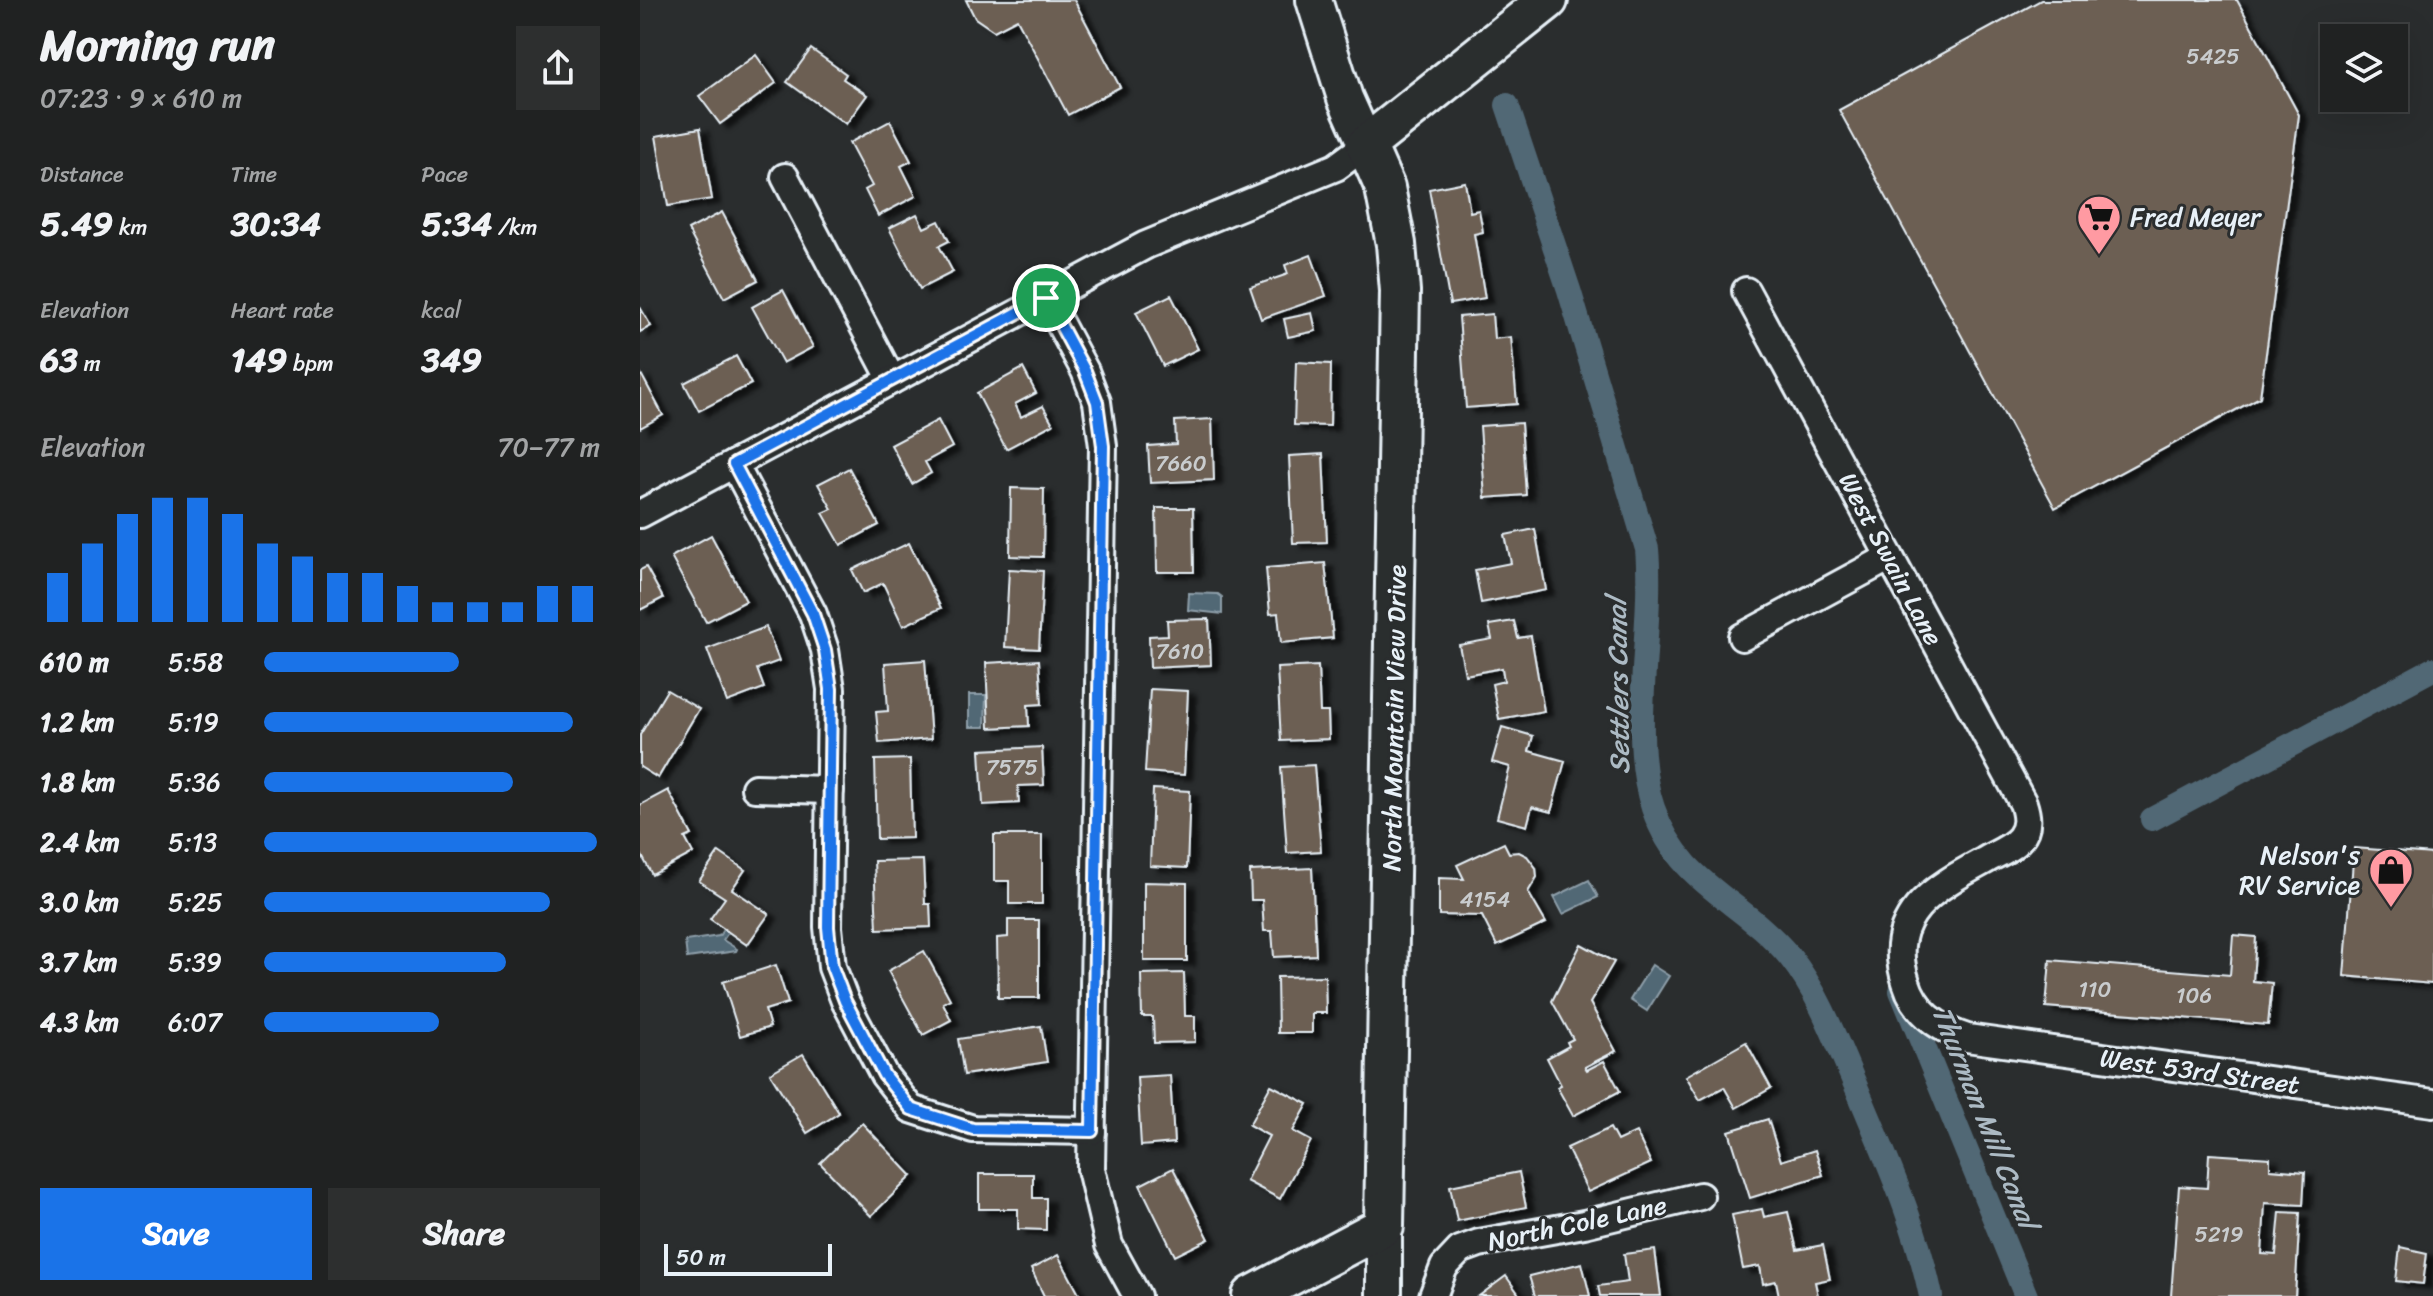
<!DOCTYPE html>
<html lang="en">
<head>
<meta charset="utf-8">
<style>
  body { margin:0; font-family:Sriracha,sans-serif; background:#2d2f2f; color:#f1f3f6; height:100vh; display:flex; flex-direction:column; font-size:30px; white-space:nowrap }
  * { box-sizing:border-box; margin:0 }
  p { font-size:26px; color:#a2a4a5 }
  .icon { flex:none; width:44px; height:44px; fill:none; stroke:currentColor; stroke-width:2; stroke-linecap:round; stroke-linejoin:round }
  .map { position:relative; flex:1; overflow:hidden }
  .panel { display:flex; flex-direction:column; background:#202222; width:640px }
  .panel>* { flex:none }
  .fabs { position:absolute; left:1680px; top:24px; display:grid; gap:16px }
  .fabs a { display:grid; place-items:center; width:88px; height:88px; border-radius:0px; background:#202222; box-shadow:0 8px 32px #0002,0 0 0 2px #3d3f40; font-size:40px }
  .scale { position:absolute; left:24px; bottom:20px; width:168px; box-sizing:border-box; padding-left:8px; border:4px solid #e8f1f8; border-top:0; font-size:22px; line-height:28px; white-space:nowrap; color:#e8f1f8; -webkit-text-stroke:6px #2a2d2e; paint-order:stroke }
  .pin { position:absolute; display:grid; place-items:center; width:68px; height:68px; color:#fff; margin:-34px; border:4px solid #fff; border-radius:50%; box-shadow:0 2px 8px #0007 }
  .round { display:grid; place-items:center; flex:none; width:84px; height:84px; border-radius:0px; background:#2d2f2f }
  .head { display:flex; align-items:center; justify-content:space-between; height:136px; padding:0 40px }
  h1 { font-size:44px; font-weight:800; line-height:60px }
  .stats { display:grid; grid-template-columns:repeat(3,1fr); gap:12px; height:136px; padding:8px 40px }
  .stats div { display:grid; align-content:center }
  .stats b { font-size:34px; font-weight:800 }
  .stats small { font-size:22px; font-weight:400 }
  .stats p { font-size:22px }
  .chart { height:224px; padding:16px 40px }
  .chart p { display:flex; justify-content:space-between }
  .chart svg { width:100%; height:144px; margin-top:8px; stroke:#1a73e8; stroke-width:6 }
  .action { display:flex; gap:16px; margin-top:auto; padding:16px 40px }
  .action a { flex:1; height:92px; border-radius:0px; background:#1a73e8; color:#fff; font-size:32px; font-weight:800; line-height:92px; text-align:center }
  .action a+a { background:#2d2f2f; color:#f1f3f6 }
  ul { padding:0 40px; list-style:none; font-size:26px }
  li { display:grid; grid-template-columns:128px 96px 1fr; align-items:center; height:60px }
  li i { height:20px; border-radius:10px; background:#1a73e8 }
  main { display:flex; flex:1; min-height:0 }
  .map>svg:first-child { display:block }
  .water { fill:#516775; stroke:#8d9ea9; stroke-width:2 }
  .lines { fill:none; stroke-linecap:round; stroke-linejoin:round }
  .canal { stroke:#516775; stroke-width:24 }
  .building { fill:#6c5e52; stroke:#e8f1f8; stroke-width:2; filter:url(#shadow) }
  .minor-casing { stroke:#e8f1f8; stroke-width:32 }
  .tertiary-casing { stroke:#e8f1f8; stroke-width:40 }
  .secondary-casing { stroke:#e8f1f8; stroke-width:44 }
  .minor { stroke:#2a2d2e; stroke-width:26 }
  .tertiary { stroke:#2a2d2e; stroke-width:34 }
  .secondary { stroke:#2a2d2e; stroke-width:38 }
  .route-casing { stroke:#fff; stroke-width:16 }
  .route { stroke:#1a73e8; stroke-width:10 }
  .labels { text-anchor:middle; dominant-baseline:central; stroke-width:6; stroke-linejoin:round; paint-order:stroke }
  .number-label { font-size:22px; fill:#c9ccce }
  .poi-label { font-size:26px; fill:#e8f1f8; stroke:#2a2d2e; text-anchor:start }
  .street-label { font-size:26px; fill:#e8f1f8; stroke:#2a2d2e }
  .water-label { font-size:28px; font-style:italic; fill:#acbac4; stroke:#2a2d2e }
</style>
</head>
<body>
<main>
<section class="panel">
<div class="head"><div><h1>Morning run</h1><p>07:23 · 9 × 610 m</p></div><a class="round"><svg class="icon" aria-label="share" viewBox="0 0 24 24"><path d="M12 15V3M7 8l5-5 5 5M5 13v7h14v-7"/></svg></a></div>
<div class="stats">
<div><p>Distance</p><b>5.49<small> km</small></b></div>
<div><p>Time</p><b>30:34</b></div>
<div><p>Pace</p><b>5:34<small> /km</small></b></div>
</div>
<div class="stats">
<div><p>Elevation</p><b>63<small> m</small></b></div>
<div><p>Heart rate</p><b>149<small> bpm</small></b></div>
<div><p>kcal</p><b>349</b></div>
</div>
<div class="chart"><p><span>Elevation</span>70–77 m</p>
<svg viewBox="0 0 160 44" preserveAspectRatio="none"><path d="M5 44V29M15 44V20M25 44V11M35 44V6M45 44V6M55 44V11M65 44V20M75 44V24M85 44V29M95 44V29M105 44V33M115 44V38M125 44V38M135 44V38M145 44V33M155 44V33"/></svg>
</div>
<ul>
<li><b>610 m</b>5:58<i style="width:58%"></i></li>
<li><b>1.2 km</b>5:19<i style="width:92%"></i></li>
<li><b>1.8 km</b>5:36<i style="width:74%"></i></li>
<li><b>2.4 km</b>5:13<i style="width:99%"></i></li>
<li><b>3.0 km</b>5:25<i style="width:85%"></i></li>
<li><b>3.7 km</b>5:39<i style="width:72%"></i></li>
<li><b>4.3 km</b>6:07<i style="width:52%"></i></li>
</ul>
<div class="action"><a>Save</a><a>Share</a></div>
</section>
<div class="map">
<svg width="1793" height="1296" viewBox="0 0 1793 1296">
  <defs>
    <filter id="shadow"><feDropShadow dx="8" dy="4.5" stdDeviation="2" flood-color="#0009"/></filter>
  </defs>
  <rect width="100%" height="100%" fill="#2a2d2e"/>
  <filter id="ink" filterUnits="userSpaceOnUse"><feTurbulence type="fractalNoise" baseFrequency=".0125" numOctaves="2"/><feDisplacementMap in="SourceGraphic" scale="16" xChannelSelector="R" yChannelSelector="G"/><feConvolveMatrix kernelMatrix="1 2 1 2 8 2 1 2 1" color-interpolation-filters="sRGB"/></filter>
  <g filter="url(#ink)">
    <!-- water -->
    <g class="water">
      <path d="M549 593 578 594 582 597V614L548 610Z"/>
      <path d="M329 695H346L345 727H329Z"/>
      <path d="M949 880 958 897 923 914 914 897Z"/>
      <path d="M84 928 89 931 83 940 97 949 96 951 47 958 45 941 79 936Z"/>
      <path d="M1012 965 1029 976 1007 1011 990 1000Z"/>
    </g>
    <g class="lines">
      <!-- canal -->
      <g class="canal">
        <path d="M867 105 929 290 1007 549C1014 629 988 735 1013 808 1040 886 1102 899 1150 957 1181 996 1198 1046 1218 1091 1246 1159 1276 1224 1291 1296"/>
        <path d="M1512 819 1793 669"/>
        <path d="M1261 991 1386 1296"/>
      </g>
    </g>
    <!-- building -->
    <g class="building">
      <path d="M326 0H434L480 87 428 115 377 19 354 31 335 18Z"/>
      <path d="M1401 0H1597L1659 115 1620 397 1415 508 1199 110Z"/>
      <path d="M171 49 206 74 203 79 227 95 206 124 147 82Z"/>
      <path d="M116 55 136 83 80 124 59 96Z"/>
      <path d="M250 121 271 161 261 166 276 196 238 216 225 190 232 186 209 143Z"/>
      <path d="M60 128 72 199 28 206 16 136Z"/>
      <path d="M825 182 830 212 839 210 843 232 834 234 845 298 810 304 789 189Z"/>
      <path d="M82 212 118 280 84 298 48 230Z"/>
      <path d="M277 214 284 228 299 221 309 241 299 246 313 272 280 289 249 228Z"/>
      <path d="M671 255 686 296 621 319 610 287 648 274 645 265Z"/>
      <path d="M143 290 173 347 143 363 112 307Z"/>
      <path d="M531 295 558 349 523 366 496 312Z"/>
      <path d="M0 307 11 326 0 332Z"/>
      <path d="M672 313 676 331 648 337 644 319Z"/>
      <path d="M852 314 854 339 871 337 877 404 826 408 819 317Z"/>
      <path d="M96 356 111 384 59 411 44 383Z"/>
      <path d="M656 362 691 364 690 426 654 425Z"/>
      <path d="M383 368 396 393 375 404 381 417 403 406 413 424 366 449 337 393Z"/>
      <path d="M0 372 23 415 0 428Z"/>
      <path d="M572 419 574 480 510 483 508 446 536 444 535 421Z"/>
      <path d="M298 420 312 447 285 462 291 473 272 484 251 445Z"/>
      <path d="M881 423 886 495 845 498 840 426Z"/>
      <path d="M683 454 687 542 653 543 649 456Z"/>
      <path d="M209 468 239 525 201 545 183 513 192 509 178 484Z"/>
      <path d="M371 488 404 489 403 557 370 556Z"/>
      <path d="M516 508H553L554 572H517Z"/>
      <path d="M895 529 906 590 841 603 835 570 871 563 865 535Z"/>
      <path d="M71 535 106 601 66 622 31 557Z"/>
      <path d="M269 543 301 608 263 626 243 583 223 593 212 570Z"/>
      <path d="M685 563 693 638 641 643 638 613 630 614 626 568Z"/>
      <path d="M6 567 23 598 0 610V570Z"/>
      <path d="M369 569 403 571 399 649 365 647Z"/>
      <path d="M569 619 571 665 510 668 509 636 528 635 527 620Z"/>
      <path d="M874 621 878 638 891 636 904 711 859 719 852 684 864 681 862 668 825 675 819 645 852 639 849 625Z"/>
      <path d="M126 627 139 661 117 669 124 688 87 702 67 649Z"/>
      <path d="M285 660 291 739 239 743 236 712 248 711 245 663Z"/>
      <path d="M399 660 402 704 388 705 389 726 349 728 346 663Z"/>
      <path d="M678 666 680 712H688L689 739 641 741 637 668Z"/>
      <path d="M510 689 548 691 544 775 505 772Z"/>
      <path d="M27 690 59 709 18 778 0 767V735Z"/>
      <path d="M862 727 893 736 889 751 925 761 911 812 892 807 887 826 857 818 870 767 852 762Z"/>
      <path d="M402 747 404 785 378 786 379 803 343 805 340 750Z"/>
      <path d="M270 759 272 838 237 839 235 760Z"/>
      <path d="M674 765 681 851 647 853 641 767Z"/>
      <path d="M513 789 550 791 547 868 510 866Z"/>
      <path d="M28 790 52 835 45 838 53 853 12 875 0 852V805Z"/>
      <path d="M354 835H402V904H369V881H354Z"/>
      <path d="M864 843 869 853 879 852 887 856 896 868 897 877 888 892 906 923 857 946 842 916 799 915V878L824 879 817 865Z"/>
      <path d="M1714 848 1793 854 1792 984 1704 976Z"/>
      <path d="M79 852 105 870 92 889 129 914 107 945 70 919 85 898 59 881Z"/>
      <path d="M283 860 285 904H290L291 927 237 929 234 861Z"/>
      <path d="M672 868 676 955 634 957 632 931H624L622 900H611L610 871Z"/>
      <path d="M504 882 547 883V961H504Z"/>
      <path d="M368 920H399V998H358L357 938 368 937Z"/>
      <path d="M1593 935 1616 937 1613 981 1632 983 1628 1025 1406 1007 1410 960 1590 975Z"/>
      <path d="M941 944 974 962 950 1003 976 1051 945 1067 947 1070 964 1061 980 1091 933 1116 917 1087 921 1085 907 1058 929 1046 927 1042 933 1039 912 1001Z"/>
      <path d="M284 951 310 999 303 1003 311 1020 283 1035 248 971Z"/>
      <path d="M136 965 148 1003 125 1010 130 1027 100 1036 83 982Z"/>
      <path d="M544 973 545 1016H555V1042L514 1043 513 1017H502L501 974Z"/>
      <path d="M685 976 686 1013H672V1033H638L637 977Z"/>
      <path d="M401 1026 407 1062 324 1075 318 1039Z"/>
      <path d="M1106 1042 1131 1088 1096 1108 1084 1087 1060 1100 1046 1076Z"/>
      <path d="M163 1054 199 1113 167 1133 130 1073Z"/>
      <path d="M530 1075 534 1143 501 1146 497 1077Z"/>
      <path d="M631 1085 668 1104 653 1131 671 1141 640 1199 606 1181 629 1136 609 1125Z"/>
      <path d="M1128 1119 1141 1161 1175 1150 1183 1175 1110 1198 1089 1131Z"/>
      <path d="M222 1123 272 1176 231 1216 180 1163Z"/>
      <path d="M970 1128 977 1141 996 1132 1011 1163 948 1192 927 1148Z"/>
      <path d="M1569 1154 1630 1158V1169L1665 1172 1663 1205 1625 1203 1622 1254 1636 1255 1640 1212 1660 1213 1655 1296H1531L1539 1186 1567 1188Z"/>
      <path d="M533 1168 569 1239 535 1256 500 1185Z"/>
      <path d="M879 1172 886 1207 817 1221 810 1186Z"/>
      <path d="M339 1174H393V1198H406V1230L378 1229V1209H339Z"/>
      <path d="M1122 1209 1124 1217 1148 1212 1157 1250 1183 1245 1190 1279 1175 1282 1178 1296H1139L1136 1281 1123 1284 1120 1266 1103 1269 1092 1215Z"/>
      <path d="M1760 1247 1787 1253 1783 1284 1756 1281Z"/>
      <path d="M1015 1250 1021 1296H960L958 1286 988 1282 984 1254Z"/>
      <path d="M418 1255 440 1296H404L391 1269Z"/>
      <path d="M942 1263 950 1296H895L889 1276Z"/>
      <path d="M866 1276 880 1296H839Z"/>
    </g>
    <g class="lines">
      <!-- minor casing -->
      <g class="minor-casing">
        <g id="minor">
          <path d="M145 177 252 380"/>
          <path d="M1106 291 1383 803C1387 815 1389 827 1380 838 1371 849 1355 854 1344 861 1294 888 1244 916 1266 982 1275 1012 1299 1029 1327 1038L1793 1103"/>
          <path d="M406 298 445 371 457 402 463 446 451 1169 469 1245 497 1296"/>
          <path d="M94 464 173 614 185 650 191 689 188 927 192 967 205 1001 244 1075 271 1109 333 1129 452 1131"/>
          <path d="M0 514 506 245 696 167 726 145"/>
          <path d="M1102 637 1250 557"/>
          <path d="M115 788 190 790"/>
          <path d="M793 1296 804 1267 820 1250 839 1243 944 1224 1060 1196"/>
        </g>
      </g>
      <!-- tertiary casing -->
      <g class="tertiary-casing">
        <g id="tertiary">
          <path d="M674 0 705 98 726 145"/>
          <path d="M744 1296V1226"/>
        </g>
      </g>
      <!-- secondary casing -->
      <g class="secondary-casing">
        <path id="secondary" d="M612 1296 744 1226 760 291 756 244 745 188 726 145 908 0"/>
      </g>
      <!-- minor -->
      <use href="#minor" class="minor"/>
      <!-- tertiary -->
      <use href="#tertiary" class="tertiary"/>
      <!-- secondary -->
      <use href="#secondary" class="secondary"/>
    </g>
  </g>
  <g class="lines" filter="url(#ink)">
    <!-- route casing -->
    <g class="route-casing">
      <path id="route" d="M406 298 445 371 457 402 463 446 452 1131 333 1129 271 1109 244 1075 205 1001 192 967 188 927 191 689 185 650 173 614 94 464Z"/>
    </g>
    <!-- route -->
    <use href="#route" class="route"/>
  </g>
  <!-- icons -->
  <defs>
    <g id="supermarket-pin" transform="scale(2.3)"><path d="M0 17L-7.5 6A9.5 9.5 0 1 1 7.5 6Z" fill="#ff9aa2" stroke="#2a2d2e"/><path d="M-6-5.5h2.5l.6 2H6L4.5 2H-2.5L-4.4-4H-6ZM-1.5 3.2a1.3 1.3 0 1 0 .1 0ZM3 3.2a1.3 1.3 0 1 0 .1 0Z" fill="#111"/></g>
    <g id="shop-pin" transform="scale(2.3)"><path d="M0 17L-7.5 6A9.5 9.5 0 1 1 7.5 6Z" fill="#ff9aa2" stroke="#2a2d2e"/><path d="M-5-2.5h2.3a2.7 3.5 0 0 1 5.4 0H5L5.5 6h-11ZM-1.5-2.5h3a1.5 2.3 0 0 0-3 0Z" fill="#111"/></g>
  </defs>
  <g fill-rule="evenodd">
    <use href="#supermarket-pin" x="1459" y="217"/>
    <use href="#shop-pin" x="1751" y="870"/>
  </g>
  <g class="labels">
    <!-- number labels -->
    <g class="number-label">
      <text x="1573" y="56">5425</text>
      <text x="541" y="463">7660</text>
      <text x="540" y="651">7610</text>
      <text x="372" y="767">7575</text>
      <text x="845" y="899">4154</text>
      <text x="1455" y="989">110</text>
      <text x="1554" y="995">106</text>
      <text x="1579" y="1234">5219</text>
    </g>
    <!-- poi labels -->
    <g class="poi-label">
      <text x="1490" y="217">Fred Meyer</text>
      <text x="1720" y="855" text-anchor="end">Nelson's<tspan x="1720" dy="30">RV Service</tspan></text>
    </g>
    <!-- street labels -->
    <g class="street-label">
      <text transform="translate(1251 559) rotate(62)">West Swain Lane</text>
      <text transform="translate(754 718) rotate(-89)">North Mountain View Drive</text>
      <text transform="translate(1560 1071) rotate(8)">West 53rd Street</text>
      <text transform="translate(937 1223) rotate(-12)">North Cole Lane</text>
    </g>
    <!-- water labels -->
    <g class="water-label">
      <text transform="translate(978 686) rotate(-91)">Settlers Canal</text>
      <text transform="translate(1345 1117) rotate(68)">Thurman Mill Canal</text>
    </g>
  </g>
</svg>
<div class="fabs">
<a><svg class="icon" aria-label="layers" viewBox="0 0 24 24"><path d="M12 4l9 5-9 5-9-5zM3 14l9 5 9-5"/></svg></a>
</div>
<div class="scale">50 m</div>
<div class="pin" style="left:406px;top:298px;background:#1e9e55"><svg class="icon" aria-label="arrive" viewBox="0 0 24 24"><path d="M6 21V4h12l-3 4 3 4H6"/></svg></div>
</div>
</main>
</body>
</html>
